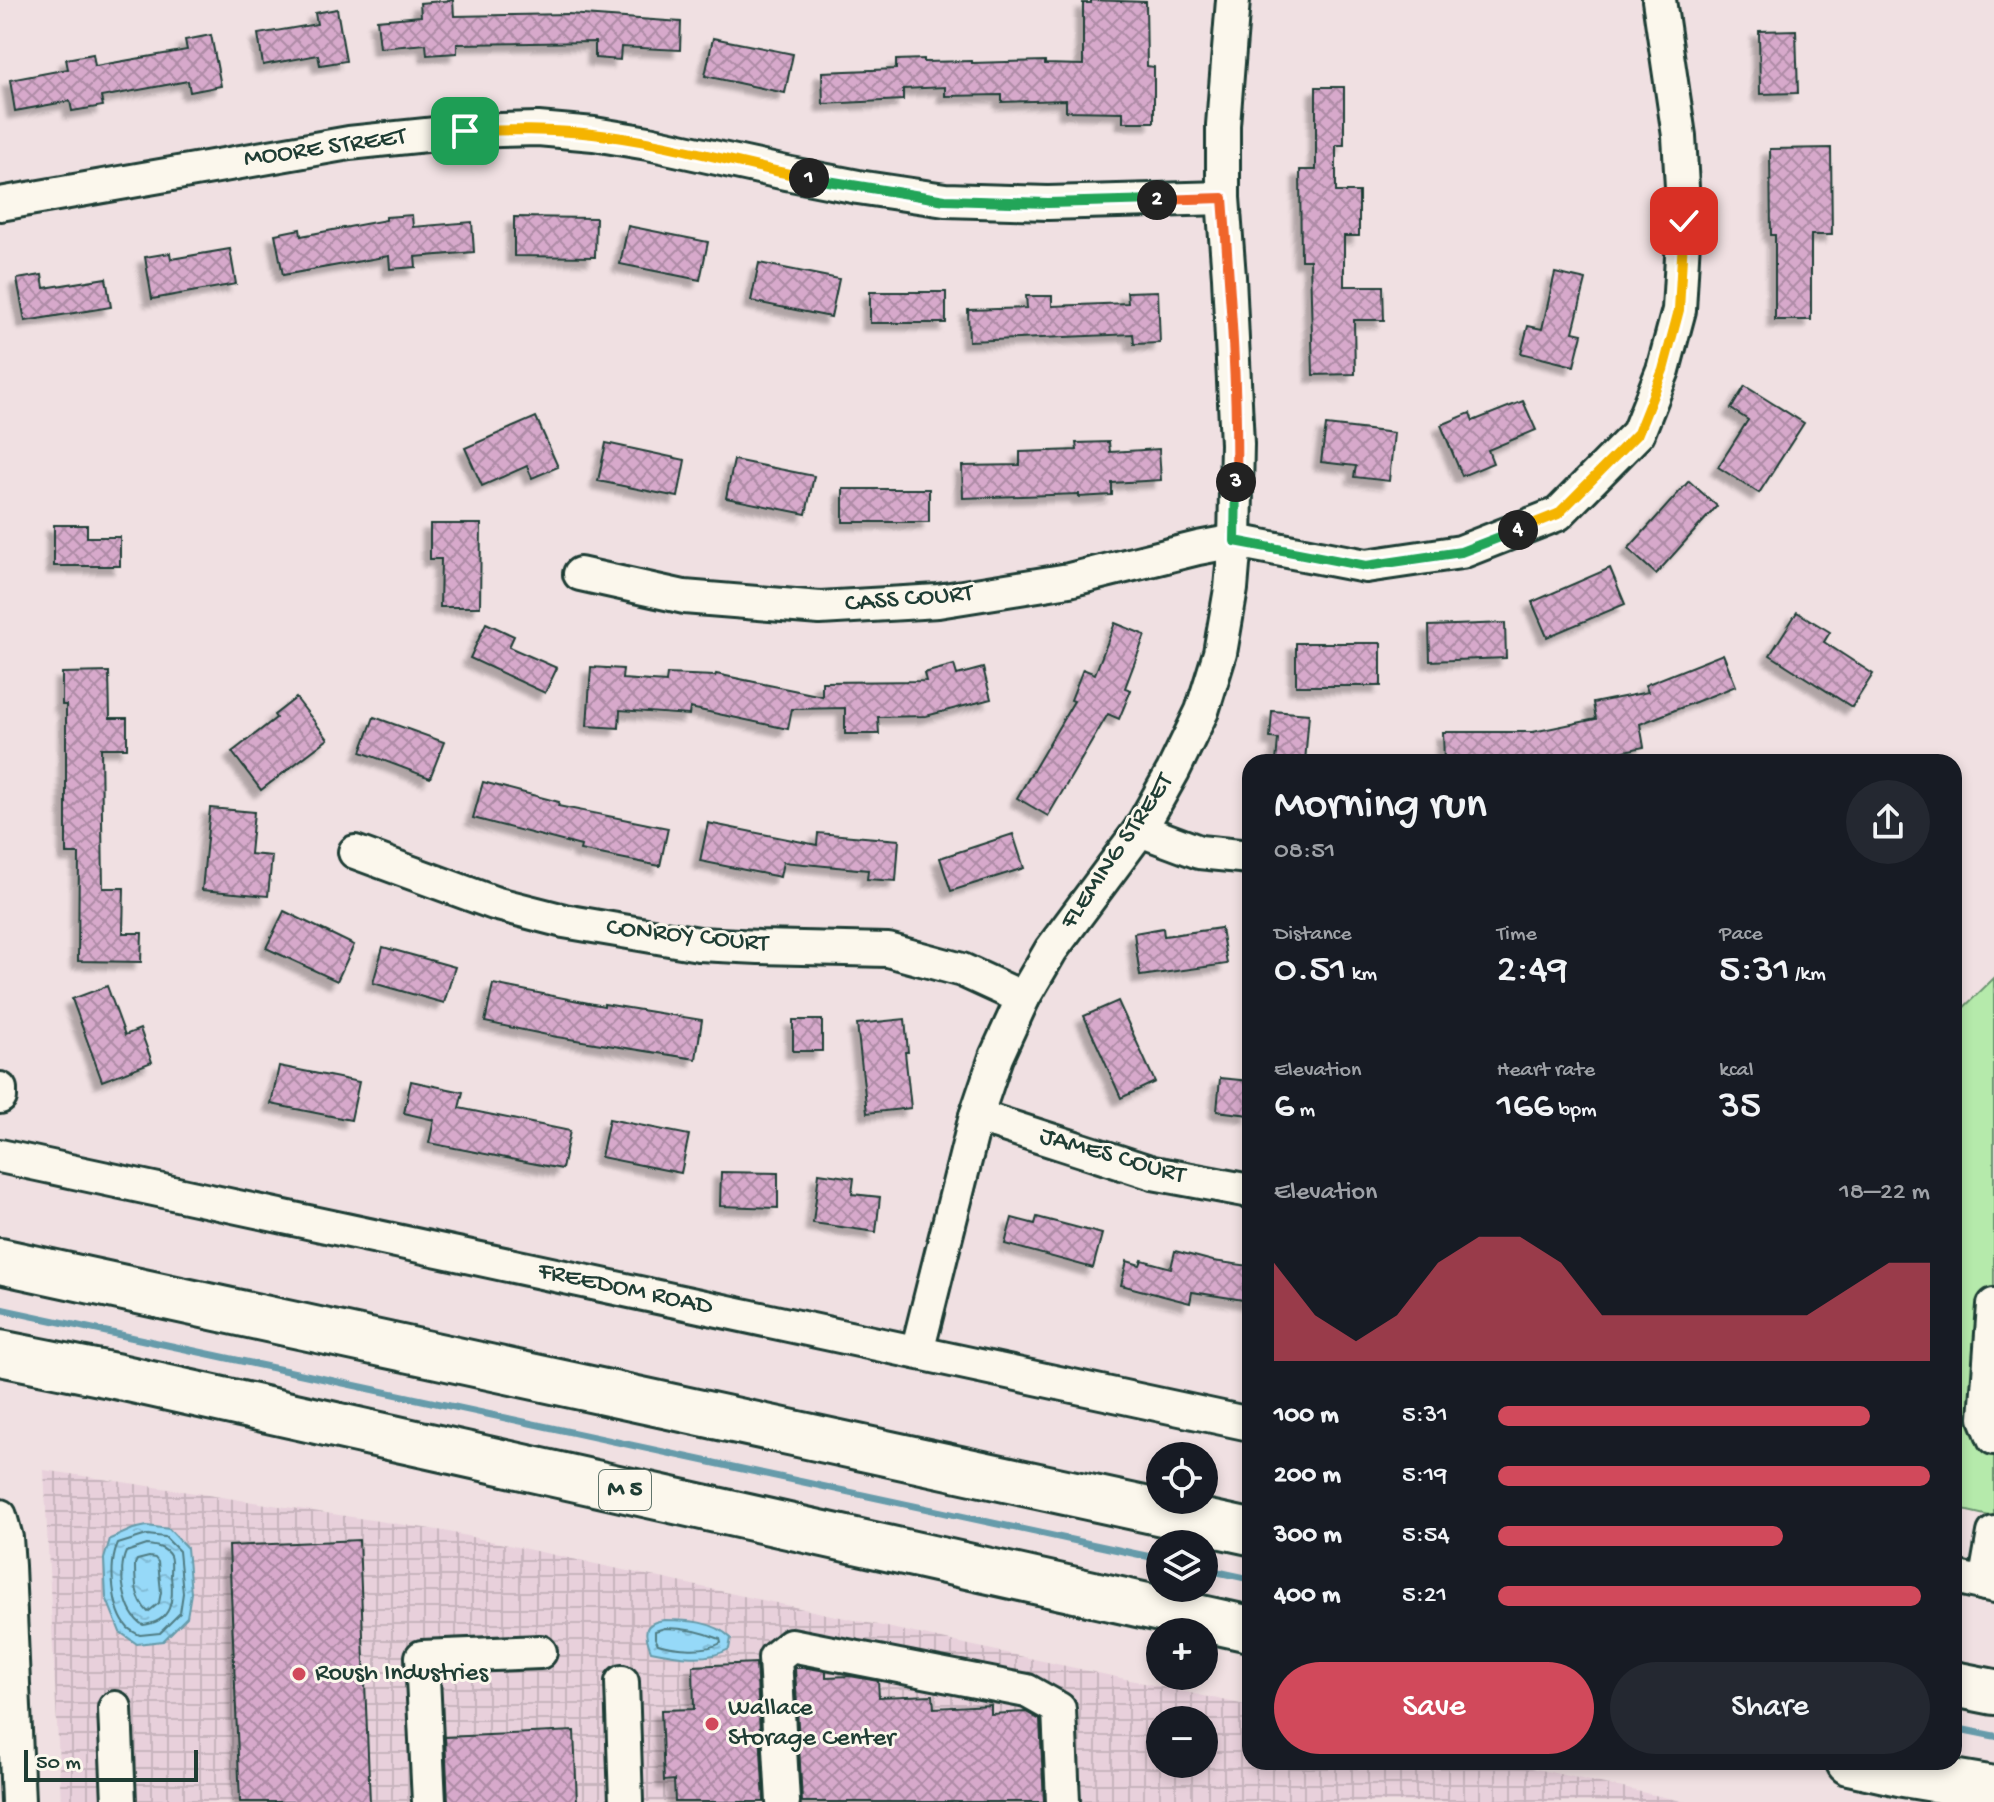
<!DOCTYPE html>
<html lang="en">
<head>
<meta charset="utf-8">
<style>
  body { margin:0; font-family:"Gochi Hand",sans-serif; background:#242831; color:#f1f3f6; height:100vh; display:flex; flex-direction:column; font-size:30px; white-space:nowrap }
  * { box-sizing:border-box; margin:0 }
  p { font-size:26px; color:#9ea1a6 }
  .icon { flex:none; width:44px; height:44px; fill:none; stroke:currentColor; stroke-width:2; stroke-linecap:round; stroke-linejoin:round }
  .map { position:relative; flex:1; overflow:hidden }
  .sheet { position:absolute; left:1242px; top:754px; width:720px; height:1016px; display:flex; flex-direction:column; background:#171b24; border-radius:24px; box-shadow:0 4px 12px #0003 }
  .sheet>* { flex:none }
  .fabs { position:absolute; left:1146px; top:1442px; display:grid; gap:16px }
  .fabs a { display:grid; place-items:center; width:72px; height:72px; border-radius:50%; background:#171b24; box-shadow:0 4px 12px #0003; font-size:40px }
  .scale { position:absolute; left:24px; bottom:20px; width:174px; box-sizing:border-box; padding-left:8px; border:4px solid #1f3d34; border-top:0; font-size:22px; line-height:28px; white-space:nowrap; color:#1f3d34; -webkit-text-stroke:6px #fbf7ec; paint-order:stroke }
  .pin { position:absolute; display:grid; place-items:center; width:68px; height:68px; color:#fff; margin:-34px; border-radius:16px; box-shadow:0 4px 12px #0006 }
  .km { position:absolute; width:40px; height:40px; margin:-20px; border-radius:50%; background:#222; color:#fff; font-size:22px; line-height:40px; text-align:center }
  .round { display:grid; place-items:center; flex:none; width:84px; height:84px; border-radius:42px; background:#242831 }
  .summary { display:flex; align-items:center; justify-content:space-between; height:136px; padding:0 32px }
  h1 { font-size:44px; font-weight:600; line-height:60px }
  .figures { display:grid; grid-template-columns:repeat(3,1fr); gap:12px; height:136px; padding:8px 32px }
  .figures div { display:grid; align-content:center }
  .figures b { font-size:40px; font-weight:600 }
  .figures small { font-size:22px; font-weight:400 }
  .figures p { font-size:22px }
  .chart { height:224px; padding:16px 32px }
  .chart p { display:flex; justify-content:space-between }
  .chart svg { width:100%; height:144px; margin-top:8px; fill:#d1495b; opacity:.7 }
  .primary-button { display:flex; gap:16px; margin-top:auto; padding:16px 32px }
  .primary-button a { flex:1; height:92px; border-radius:48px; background:#d1495b; color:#fff; font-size:32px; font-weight:600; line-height:92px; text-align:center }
  .primary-button a+a { background:#242831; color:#f1f3f6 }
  ul { padding:0 32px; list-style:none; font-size:26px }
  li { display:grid; grid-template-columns:128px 96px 1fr; align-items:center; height:60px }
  li i { height:20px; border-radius:10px; background:#d1495b }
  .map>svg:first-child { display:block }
  .industrial { fill:url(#industrial-grid); fill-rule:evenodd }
  .grass { fill:#b5eaab; stroke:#6a9470; stroke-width:2 }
  .water { fill:url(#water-ripples); stroke:#669baa; stroke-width:2 }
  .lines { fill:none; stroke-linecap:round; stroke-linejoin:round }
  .shore { stroke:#4f7b82; stroke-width:2 }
  .stream { stroke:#669baa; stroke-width:7 }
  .building { fill:url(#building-cross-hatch); stroke:#1f3d34; stroke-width:2; filter:url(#shadow) }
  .minor-casing { stroke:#1f3d34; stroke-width:38 }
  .highway-casing { stroke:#1f3d34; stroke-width:50 }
  .minor { stroke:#fbf7ec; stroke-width:32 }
  .highway { stroke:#fbf7ec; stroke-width:44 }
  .split-1-casing { stroke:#fff; stroke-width:16 }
  .split-2-casing { stroke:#fff; stroke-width:16 }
  .split-3-casing { stroke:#fff; stroke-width:16 }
  .split-4-casing { stroke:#fff; stroke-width:16 }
  .split-5-casing { stroke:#fff; stroke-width:16 }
  .split-1 { stroke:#f5b400; stroke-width:10 }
  .split-2 { stroke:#22a559; stroke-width:10 }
  .split-3 { stroke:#f0652b; stroke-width:10 }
  .split-4 { stroke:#22a559; stroke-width:10 }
  .split-5 { stroke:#f5b400; stroke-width:10 }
  .poi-dot { fill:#d1495b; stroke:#fbf7ec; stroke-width:3 }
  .labels { text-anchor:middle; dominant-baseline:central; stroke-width:6; stroke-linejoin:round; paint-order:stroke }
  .shield { fill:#fbf7ec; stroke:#61756b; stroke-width:2 }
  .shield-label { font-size:24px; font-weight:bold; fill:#1f3d34 }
  .street-label { font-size:26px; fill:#1f3d34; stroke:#fbf7ec }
  .poi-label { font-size:26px; fill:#1f3d34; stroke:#fbf7ec; text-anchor:start }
</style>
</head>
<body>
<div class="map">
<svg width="1994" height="1802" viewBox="0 0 1994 1802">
  <defs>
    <pattern id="industrial-grid" width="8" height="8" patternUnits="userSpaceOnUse" patternTransform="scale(2)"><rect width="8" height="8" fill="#e8d0db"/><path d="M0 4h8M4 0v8" fill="none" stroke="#c7b4bd"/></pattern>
    <pattern id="water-ripples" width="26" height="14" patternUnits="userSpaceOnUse" patternTransform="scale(2)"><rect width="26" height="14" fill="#96d9f8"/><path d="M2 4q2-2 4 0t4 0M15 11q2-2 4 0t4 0" fill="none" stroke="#81bbd5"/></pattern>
    <pattern id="building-cross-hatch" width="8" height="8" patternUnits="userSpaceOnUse" patternTransform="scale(2)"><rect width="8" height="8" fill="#d7a9cb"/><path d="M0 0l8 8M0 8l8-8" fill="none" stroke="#ae8ba6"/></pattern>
    <filter id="shadow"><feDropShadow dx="-7" dy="7" stdDeviation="2" flood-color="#0004"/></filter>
  </defs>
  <rect width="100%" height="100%" fill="#f0e0e2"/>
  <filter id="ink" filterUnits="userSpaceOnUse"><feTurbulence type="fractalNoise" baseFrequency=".0125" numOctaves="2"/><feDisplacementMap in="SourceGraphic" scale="16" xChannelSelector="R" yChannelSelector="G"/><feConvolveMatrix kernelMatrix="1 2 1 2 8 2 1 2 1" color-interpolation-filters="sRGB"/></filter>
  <g filter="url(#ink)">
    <!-- industrial -->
    <path class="industrial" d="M44 1470 444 1531 1250 1706V1762H1505L1686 1802H61ZM1160 1720H1204V1764H1160Z"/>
    <!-- grass -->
    <path class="grass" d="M1994 978V1517L1954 1508V1017Z"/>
    <!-- water -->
    <g class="water">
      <path d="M147 1526 169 1529 187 1548 191 1593 187 1617 163 1641 137 1644 120 1632 106 1597 104 1559 110 1539 133 1529Z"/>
      <path d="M664 1620C687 1620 714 1621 731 1638L729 1649C707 1662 675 1656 651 1651 644 1633 642 1623 664 1620Z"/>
    </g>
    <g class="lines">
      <!-- shore -->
      <g class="shore">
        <path d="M147 1535 165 1537 179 1551 183 1593 180 1613 160 1633 140 1635C137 1634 130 1630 128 1628 112 1610 108 1565 118 1544Z"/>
        <path d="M147 1545C156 1546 165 1547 170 1556 172 1561 171 1570 171 1576 174 1600 172 1622 143 1625 124 1614 117 1571 126 1552Z"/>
        <path d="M149 1557 155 1558 158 1562 161 1592 159 1603 148 1612C135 1599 135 1582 135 1564L137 1560Z"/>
        <path d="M665 1628C685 1628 701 1631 720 1639L721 1643C705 1652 676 1649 658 1644L655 1638V1631Z"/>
      </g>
      <!-- stream -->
      <g class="stream">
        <path d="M0 1309 1160 1559"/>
        <path d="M1204 1569 1250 1579"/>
        <path d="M1954 1728 1994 1736"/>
      </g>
    </g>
    <!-- building -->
    <g class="building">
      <path d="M453 0 454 16 568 14 681 22 680 50 621 47 620 60 595 58V42L457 44V53L427 55 426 44 380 48 377 20 421 16 420 3Z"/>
      <path d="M1091 0 1146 2 1147 66 1154 67V122H1123V112L1066 111V100L1002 102V95L945 96V87L903 89V100L823 104 822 72 896 69V60L924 59V62L972 61V63L1045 61V64L1083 65V3H1091Z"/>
      <path d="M337 9 346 61 320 65 318 55 263 65 258 34 317 24 315 13Z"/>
      <path d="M1796 30 1798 93 1760 94 1759 31Z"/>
      <path d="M211 35 221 86 190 92 188 81 101 97 103 106 72 111 70 101 15 111 10 80 68 69 66 59 93 54 95 66 187 50 185 40Z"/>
      <path d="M713 38 793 54 785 93 705 76Z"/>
      <path d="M1316 87H1344V145H1336V192H1359V236H1344V286H1383L1384 320H1354L1355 374 1313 375 1310 260H1301L1300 170H1316Z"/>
      <path d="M1831 148 1832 235H1811V320H1775V235H1771L1770 149Z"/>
      <path d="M412 215 413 227 472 222 474 252 415 257 416 267 390 269 389 256 283 275 275 234 300 229 301 236 386 220V217Z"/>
      <path d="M514 217 596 218 595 257 514 256Z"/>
      <path d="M628 226 708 242 700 280 620 264Z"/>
      <path d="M230 249 236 284 152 299 145 257 170 253 171 259Z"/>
      <path d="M759 263 839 279 831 317 751 301Z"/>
      <path d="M1555 273 1586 280 1573 332 1582 334 1574 366 1521 353 1528 326 1542 329Z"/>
      <path d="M42 275 44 288 106 278 111 307 25 321 17 279Z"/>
      <path d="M1158 291 1160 343 1134 344 1133 334 969 341 968 310 1027 308 1026 296H1052V306L1128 303 1127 292Z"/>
      <rect x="870" y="292" width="76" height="31"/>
      <path d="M1745 386 1804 423 1759 493 1718 467 1748 420 1731 409Z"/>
      <path d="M1523 401 1536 430 1488 450 1493 463 1462 476 1441 425 1470 413 1473 421Z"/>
      <path d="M536 417 558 467 532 478 527 466 482 486 465 448Z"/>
      <path d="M1326 425 1394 433 1389 481 1354 477 1356 466 1321 462Z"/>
      <path d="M1109 442 1110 452 1159 449 1161 480 1112 483V495L1079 497V494L963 498 962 466 1020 465V452L1077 450 1076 443Z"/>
      <path d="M606 443 685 460 678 497 598 481Z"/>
      <path d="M734 460 814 476 806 514 726 498Z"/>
      <path d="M1689 481 1717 506 1656 574 1628 549Z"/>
      <rect x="843" y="489" width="86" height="33"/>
      <path d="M430 524H481L480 607H440L441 559H430Z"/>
      <path d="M54 525H87V537H120V566H54Z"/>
      <path d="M1610 568 1625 604 1547 637 1532 602Z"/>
      <path d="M1797 612 1830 632 1824 642 1873 674 1852 707 1770 655Z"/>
      <path d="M486 623 514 636 509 647 557 668 545 693 470 658Z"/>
      <path d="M1115 623 1145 635 1125 688 1131 690 1119 719 1108 714 1048 816 1017 798 1074 701 1071 700 1083 669 1095 674Z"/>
      <path d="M1505 623 1506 658 1430 661 1429 626Z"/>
      <rect x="1296" y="643" width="85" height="43"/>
      <path d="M1723 654 1736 686 1640 724 1644 747 1570 762H1444L1443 732H1533L1596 719 1593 703 1648 692 1645 685Z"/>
      <path d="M954 665 957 675 983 668 991 699 926 716 878 717 879 734H845V708L792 709 788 729 690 708 689 715 620 710 619 728 587 726 591 667 623 669 622 679 666 682 667 674 715 676 716 674 822 696V682L926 681 924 673Z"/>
      <path d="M109 672 110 718H127V748H101L103 888H124L123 933H142L141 962 78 961 79 854H66V705H62V673Z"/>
      <path d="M296 698 328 739 261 790 232 752 276 718 274 715Z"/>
      <path d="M1272 711 1309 714 1305 762H1276L1278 739 1270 738Z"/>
      <path d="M374 717 444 742 430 778 361 752Z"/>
      <path d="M483 782 559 802 558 806 668 828 660 866 580 850 581 846 473 818Z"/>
      <path d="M210 808 254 812 250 854 272 856 268 896 202 890Z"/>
      <path d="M708 823 817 845 818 833 899 840 896 881 867 879 868 870 783 862 780 877 700 861Z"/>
      <path d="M1013 834 1024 868 951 891 940 858Z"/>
      <path d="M284 911 354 945 337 981 266 948Z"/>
      <path d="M1163 928 1164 936 1221 928 1227 964 1140 976 1134 933Z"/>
      <path d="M383 947 455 967 444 1003 373 983Z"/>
      <path d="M493 984 604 1006V1004L702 1020 696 1059 557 1037 485 1022Z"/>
      <path d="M107 986 125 1035 140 1029 152 1062 102 1081 72 999Z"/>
      <path d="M1118 1001 1155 1082 1121 1098 1084 1016Z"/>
      <path d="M905 1019 908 1052H905L911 1108 867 1113 857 1024Z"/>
      <rect x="793" y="1020" width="29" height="31"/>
      <path d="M279 1066 359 1082 351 1120 271 1104Z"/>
      <path d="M1220 1078 1250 1081V1115L1217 1111Z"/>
      <path d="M411 1081 463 1092 459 1108 570 1131 562 1169 429 1143 434 1120 404 1113Z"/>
      <path d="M609 1119 689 1135 681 1173 601 1157Z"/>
      <path d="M721 1172 778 1173V1208L720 1206Z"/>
      <path d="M819 1173 854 1178 852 1194 880 1197 876 1232 813 1223Z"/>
      <path d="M1037 1217 1102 1234 1093 1268 1005 1244 1012 1218 1035 1224Z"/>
      <path d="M1175 1251 1213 1261 1250 1266V1301L1192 1292 1190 1303 1121 1285 1127 1261 1140 1265 1142 1260 1171 1268Z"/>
      <path d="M359 1540 370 1802H240L229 1546Z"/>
      <path d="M756 1663 764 1802H675L674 1780 664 1781 661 1710 694 1709 693 1666Z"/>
      <path d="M795 1668H808L826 1671V1677L850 1676 878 1681 879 1697 933 1695 934 1708 991 1705V1714L1026 1712 1040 1720 1044 1802H802Z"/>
      <path d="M574 1731 577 1802H448L445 1737Z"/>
    </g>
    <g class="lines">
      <!-- minor casing -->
      <g class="minor-casing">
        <g id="minor">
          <path d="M0 204 349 143 465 131 538 129 594 134 648 143 786 173 858 187 945 200 1048 203 1223 198"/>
          <path d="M580 574 684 597 820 608 938 601 1069 580 1198 548 1235 541 1366 566 1461 552 1558 514 1638 433 1663 370 1679 310 1684 221 1679 136 1659 0"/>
          <path d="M1140 830 1199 852 1250 857"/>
          <path d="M355 852 494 903 564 921 699 944 759 947 888 950 962 970 1023 998"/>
          <path d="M0 1089V1097"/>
          <path d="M976 1116 1153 1173 1250 1191"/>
          <path d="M0 1156 1250 1424"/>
          <path d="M1994 1305 1986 1418 1994 1438"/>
          <path d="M917 1352 976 1116 996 1057 1023 998 1051 950 1140 830 1173 771 1202 711 1220 653 1231 589 1235 541 1237 444 1229 277 1223 198V125L1233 0"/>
          <path d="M0 1516 6 1538 8 1566 18 1802"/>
          <path d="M1954 1577 1994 1586"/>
          <path d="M1985 1584 1994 1533"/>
          <path d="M622 1682 626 1802"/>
          <path d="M115 1708 119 1802"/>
          <path d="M429 1802 422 1657 540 1652"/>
          <path d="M783 1802 775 1658 791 1645 1027 1691 1059 1709 1063 1802"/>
        </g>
      </g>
      <!-- highway casing -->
      <g class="highway-casing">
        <g id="highway">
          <path d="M0 1261 1250 1532"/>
          <path d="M0 1353 115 1376 1250 1629"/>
          <path d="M1954 1684 1994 1692"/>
          <path d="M1849 1762 1904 1774 1994 1789"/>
        </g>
      </g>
      <!-- minor -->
      <use href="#minor" class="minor"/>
      <!-- highway -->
      <use href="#highway" class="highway"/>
    </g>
  </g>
  <g class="lines" filter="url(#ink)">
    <!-- split-1 casing -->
    <g class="split-1-casing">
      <path id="split-1" d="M465 131C508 130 550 129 593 134 666 142 737 164 809 178"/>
    </g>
    <!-- split-2 casing -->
    <g class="split-2-casing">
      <path id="split-2" d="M809 178 945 200 1048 203 1157 200"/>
    </g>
    <!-- split-3 casing -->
    <g class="split-3-casing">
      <path id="split-3" d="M1157 200 1223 198C1230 292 1238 387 1236 482"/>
    </g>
    <!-- split-4 casing -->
    <g class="split-4-casing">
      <path id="split-4" d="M1236 482 1235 541 1366 566 1461 552 1518 530"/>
    </g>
    <!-- split-5 casing -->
    <g class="split-5-casing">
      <path id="split-5" d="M1518 530 1558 514 1638 433 1663 370 1679 310 1684 221"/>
    </g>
    <!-- split-1 -->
    <use href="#split-1" class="split-1"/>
    <!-- split-2 -->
    <use href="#split-2" class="split-2"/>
    <!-- split-3 -->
    <use href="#split-3" class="split-3"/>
    <!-- split-4 -->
    <use href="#split-4" class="split-4"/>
    <!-- split-5 -->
    <use href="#split-5" class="split-5"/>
  </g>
  <!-- markers -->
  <g class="poi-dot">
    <circle cx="299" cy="1674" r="8"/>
    <circle cx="712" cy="1724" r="8"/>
  </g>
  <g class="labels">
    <!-- shield labels -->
    <rect class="shield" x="599" y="1470" width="52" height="40" rx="6"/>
    <g class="shield-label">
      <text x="625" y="1490">M 5</text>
    </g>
    <!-- street labels -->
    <g class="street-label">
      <text transform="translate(325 149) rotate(-8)">MOORE STREET</text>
      <text transform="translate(909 600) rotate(-5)">CASS COURT</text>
      <text transform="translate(1118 852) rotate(-56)">FLEMING STREET</text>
      <text transform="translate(687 937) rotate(6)">CONROY COURT</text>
      <text transform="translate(1112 1157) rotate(16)">JAMES COURT</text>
      <text transform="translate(625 1290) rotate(12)">FREEDOM ROAD</text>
    </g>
    <!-- poi labels -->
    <g class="poi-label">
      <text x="315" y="1674">Roush Industries</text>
      <text x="728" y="1709">Wallace<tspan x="728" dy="30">Storage Center</tspan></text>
    </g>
  </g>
</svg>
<div class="fabs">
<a><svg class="icon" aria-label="locate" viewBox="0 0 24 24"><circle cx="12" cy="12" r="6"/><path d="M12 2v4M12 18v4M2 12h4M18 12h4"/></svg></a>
<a><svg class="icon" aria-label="layers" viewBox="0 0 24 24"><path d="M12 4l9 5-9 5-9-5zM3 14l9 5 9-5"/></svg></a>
<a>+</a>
<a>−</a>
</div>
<div class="scale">50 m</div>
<div class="pin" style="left:465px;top:131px;background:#1e9e55"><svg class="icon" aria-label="arrive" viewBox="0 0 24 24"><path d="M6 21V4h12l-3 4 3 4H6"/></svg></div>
<div class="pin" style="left:1684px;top:221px;background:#d93025"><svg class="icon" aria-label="check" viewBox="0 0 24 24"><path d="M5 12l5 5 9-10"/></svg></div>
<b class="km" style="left:809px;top:178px">1</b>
<b class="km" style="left:1157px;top:200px">2</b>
<b class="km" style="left:1236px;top:482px">3</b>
<b class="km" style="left:1518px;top:530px">4</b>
<section class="sheet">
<div class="summary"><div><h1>Morning run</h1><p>08:51</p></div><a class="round"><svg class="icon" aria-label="share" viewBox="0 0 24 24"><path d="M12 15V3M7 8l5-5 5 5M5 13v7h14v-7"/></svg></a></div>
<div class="figures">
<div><p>Distance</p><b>0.51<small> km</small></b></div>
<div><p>Time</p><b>2:49</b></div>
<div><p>Pace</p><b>5:31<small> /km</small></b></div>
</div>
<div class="figures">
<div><p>Elevation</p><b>6<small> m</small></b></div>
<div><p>Heart rate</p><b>166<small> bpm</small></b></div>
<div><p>kcal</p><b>35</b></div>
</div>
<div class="chart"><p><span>Elevation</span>18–22 m</p>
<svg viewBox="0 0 160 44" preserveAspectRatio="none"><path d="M0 44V14L10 30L20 38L30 30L40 14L50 6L60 6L70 14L80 30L90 30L100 30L110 30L120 30L130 30L140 22L150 14L160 14V44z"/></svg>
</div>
<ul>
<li><b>100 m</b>5:31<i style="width:86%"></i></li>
<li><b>200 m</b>5:19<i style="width:100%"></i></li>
<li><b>300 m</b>5:54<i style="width:66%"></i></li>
<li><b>400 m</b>5:21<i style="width:98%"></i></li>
</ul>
<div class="primary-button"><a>Save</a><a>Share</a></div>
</section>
</div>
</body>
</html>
